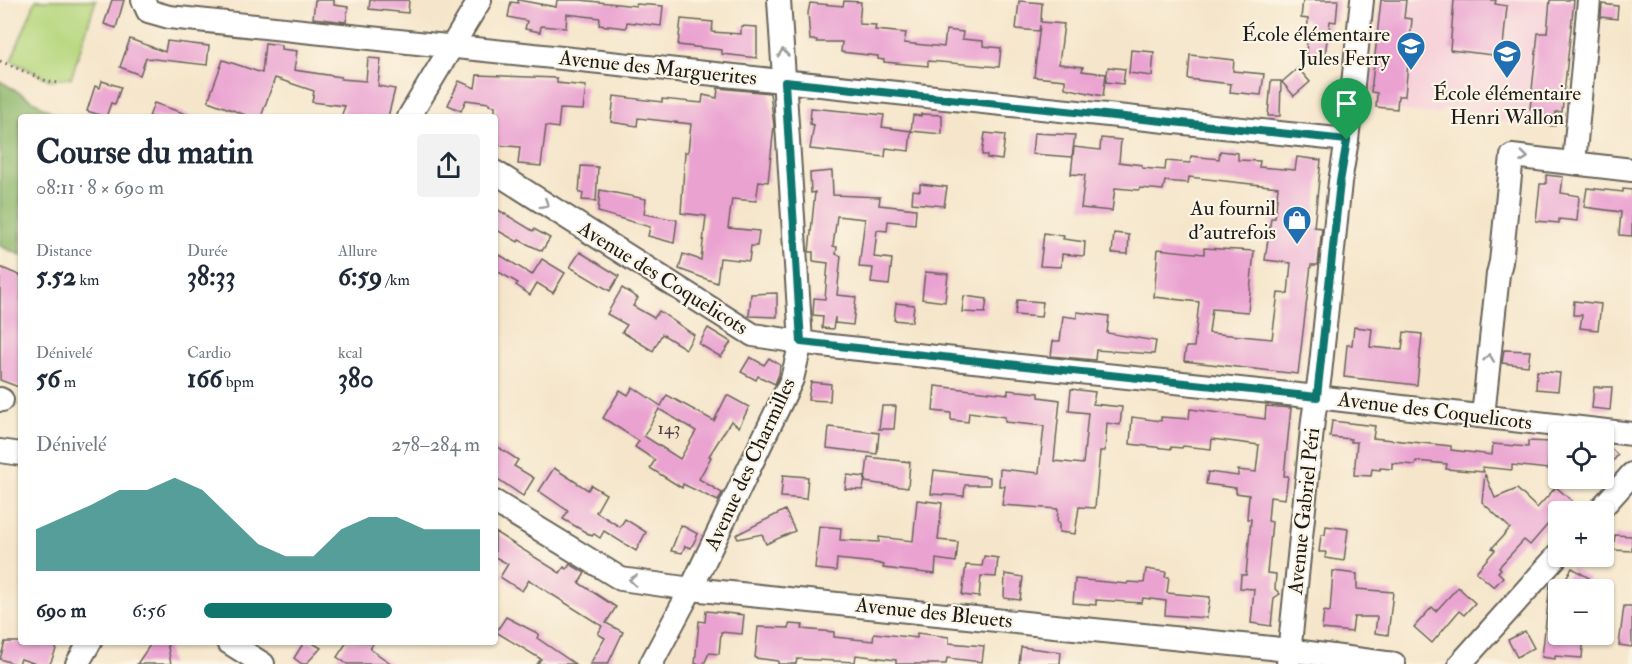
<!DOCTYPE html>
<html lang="fr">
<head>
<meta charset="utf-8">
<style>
  body { margin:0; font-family:"IM FELL Double Pica",serif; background:#f2f2f3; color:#1f2937; height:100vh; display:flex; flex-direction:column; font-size:22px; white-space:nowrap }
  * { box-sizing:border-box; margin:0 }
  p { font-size:20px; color:#747a83 }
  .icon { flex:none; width:33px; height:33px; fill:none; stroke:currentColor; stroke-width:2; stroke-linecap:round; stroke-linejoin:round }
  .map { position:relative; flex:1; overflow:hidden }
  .side { position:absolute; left:18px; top:114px; width:480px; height:531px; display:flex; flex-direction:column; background:#fff; border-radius:6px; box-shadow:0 2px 4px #0004 }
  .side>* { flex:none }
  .buttons { position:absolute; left:1548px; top:423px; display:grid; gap:12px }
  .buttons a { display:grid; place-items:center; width:66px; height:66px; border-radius:6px; background:#fff; box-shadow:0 2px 4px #0004; font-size:30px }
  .pin { position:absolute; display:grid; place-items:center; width:51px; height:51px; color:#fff; margin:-62px -26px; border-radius:50% 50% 50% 0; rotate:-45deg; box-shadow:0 0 6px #0007 }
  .pin .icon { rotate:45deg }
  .round { display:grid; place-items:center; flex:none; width:63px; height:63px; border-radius:6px; background:#f2f2f3 }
  .head { display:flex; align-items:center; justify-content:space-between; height:102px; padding:0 18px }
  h1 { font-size:33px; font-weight:700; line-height:45px }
  .metrics { display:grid; grid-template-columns:repeat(3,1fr); gap:9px; height:102px; padding:6px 18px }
  .metrics div { display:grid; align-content:center }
  .metrics b { font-size:26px; font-weight:700 }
  .metrics small { font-size:16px; font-weight:400 }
  .metrics p { font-size:16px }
  .chart { height:168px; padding:12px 18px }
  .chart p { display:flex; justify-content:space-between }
  .chart svg { width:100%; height:108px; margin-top:6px; fill:#0f766e; opacity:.7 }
  ul { padding:0 18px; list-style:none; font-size:20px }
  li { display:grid; grid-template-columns:96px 72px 1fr; align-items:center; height:45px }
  li i { height:15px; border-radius:8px; background:#0f766e }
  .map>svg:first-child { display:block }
  .built { fill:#f6cfd9 }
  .green { fill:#b6d77e; stroke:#697a4d; stroke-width:1.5 }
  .forest { fill:#90b86d; stroke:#566a44; stroke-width:1.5 }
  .building { fill:#eaa2d1; fill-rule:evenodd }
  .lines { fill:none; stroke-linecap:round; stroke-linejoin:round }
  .minor-casing { stroke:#686359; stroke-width:26 }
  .path { stroke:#686359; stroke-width:3; stroke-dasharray:1.5 4.5; stroke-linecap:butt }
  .minor { stroke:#fff; stroke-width:22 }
  .oneway { stroke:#999 }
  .route-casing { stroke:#fff; stroke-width:12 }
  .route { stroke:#0f766e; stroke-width:8 }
  .labels { text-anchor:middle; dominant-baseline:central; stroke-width:4.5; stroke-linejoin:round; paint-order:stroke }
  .number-label { font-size:18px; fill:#503e49 }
  .poi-label { font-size:21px; fill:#1c1c1c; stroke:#fcf5e5; text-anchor:end }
  .street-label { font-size:21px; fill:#1c1c1c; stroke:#fcf5e5 }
</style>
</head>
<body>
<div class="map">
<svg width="1632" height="664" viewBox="0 0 1632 664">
  <rect width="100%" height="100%" fill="#fcf5e5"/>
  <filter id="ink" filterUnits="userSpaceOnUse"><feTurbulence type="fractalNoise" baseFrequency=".0167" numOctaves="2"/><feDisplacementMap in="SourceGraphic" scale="12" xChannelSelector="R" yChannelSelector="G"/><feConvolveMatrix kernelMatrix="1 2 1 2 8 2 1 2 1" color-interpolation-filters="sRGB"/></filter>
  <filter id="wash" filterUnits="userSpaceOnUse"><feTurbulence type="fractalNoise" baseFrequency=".008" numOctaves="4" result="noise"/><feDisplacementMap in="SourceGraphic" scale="24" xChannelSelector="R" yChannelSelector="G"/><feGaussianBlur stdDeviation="1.35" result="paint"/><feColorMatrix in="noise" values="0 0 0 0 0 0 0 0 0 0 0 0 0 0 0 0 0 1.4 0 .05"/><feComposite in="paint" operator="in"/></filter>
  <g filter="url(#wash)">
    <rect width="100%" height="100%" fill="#f5e6cb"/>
    <!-- built -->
    <path class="built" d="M1381 0H1574L1562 112H1556L1555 126 1493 121 1486 113 1445 108 1437 115 1376 107V93L1371 92Z"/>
    <!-- green -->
    <path class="green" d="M36 0H96L71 78 50 80 11 61Z"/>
    <!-- forest -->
    <path class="forest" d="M0 81 60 117H21V255L0 246Z"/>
    <g id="blocks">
      <!-- building -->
      <g class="building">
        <path d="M112 0H124L116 28 104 24Z"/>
        <path d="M315 0H334V5L348 7 346 22 313 18Z"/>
        <path d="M370 0H409L408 13 369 9Z"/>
        <path d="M518 0 556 7 557 0H580L636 6V4L663 6 661 26 627 22 626 28 599 25 600 18 567 14 566 28 541 26 540 32 525 29 527 21 508 17 511 2 518 3Z"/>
        <path d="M1303 0H1338L1336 22 1330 21 1329 30H1328L1325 58 1306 56 1308 19 1301 18Z"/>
        <path d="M1381 0H1406L1404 18 1412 19 1405 96H1398L1397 109 1376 107 1377 93 1371 92Z"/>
        <path d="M1454 0H1496L1495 4 1507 6 1502 56 1450 50Z"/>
        <path d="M1550 0H1574L1562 112H1556L1555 126 1533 124 1534 110 1530 109 1538 33H1547Z"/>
        <path d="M844 1 861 2 859 24 876 25 875 30 906 33 904 43 944 47 946 30 963 32 962 39 983 41V46L1001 48 999 67 928 61V66L884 62V60L878 59V56L841 52 842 42H817V40H810L808 13 810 3 843 6Z"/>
        <path d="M1019 1 1042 3 1041 22 1064 24 1059 64 1083 67 1082 71 1106 74 1103 96 1065 88V80L1034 77 1040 25 1039 31 1016 29Z"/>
        <path d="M1602 4 1618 6 1617 19 1601 17Z"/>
        <path d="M681 19 713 22 712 32 741 34V26L757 27V58L722 54V50L678 45Z"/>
        <path d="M130 39 165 52 167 41 209 46 207 65 146 58 140 75 120 67Z"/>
        <path d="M265 43 281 45V49L297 51 294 70 341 77V79L366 81 368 58 381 59 378 86 395 89 388 117H341L345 106 312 102 314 91 275 78 261 117H251L208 101 223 60 262 73Z"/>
        <path d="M1131 50 1154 52 1152 76 1129 73Z"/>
        <path d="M1190 55 1234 60 1233 71 1264 74 1261 95 1230 92 1231 84 1188 79Z"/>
        <path d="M1108 67 1125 69 1123 84 1106 82Z"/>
        <path d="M1298 68 1310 82 1294 96 1282 82Z"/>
        <path d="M477 75 557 78V83L586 86 583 110 560 109 558 128 546 126 541 166 518 164 520 147 495 145V106L489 105V103L466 100 461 111 448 105 459 81 475 88Z"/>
        <path d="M102 81 121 87 115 104 111 103 106 117 87 111 95 86 100 88Z"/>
        <path d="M1271 81H1281L1280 116H1268Z"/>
        <path d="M718 88 770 93 774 126 768 182 759 181 756 201 732 199 728 228 759 231 757 246H751L749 261 720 258 717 283 679 269 683 254 701 260 706 216 681 213 685 152H688L691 124 638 118 637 126 611 122 614 96 662 102V99L702 103 703 95 717 98Z"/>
        <path d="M154 103 189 115V117H149Z"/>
        <path d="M811 108 884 115 882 127 911 131 909 151 886 148 885 157 810 149 814 125 810 124Z"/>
        <path d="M921 114 942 115V134L911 131 913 115 921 116Z"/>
        <path d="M985 133 1005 135 1002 160 987 158V155H982Z"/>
        <path d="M1034 133 1075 135 1072 157 1032 154Z"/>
        <path d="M1101 138 1121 140 1119 162 1142 165V168L1165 170 1166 161 1190 163 1191 156 1219 159 1220 151 1238 153V160L1260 161 1259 167 1295 170 1297 157 1321 160 1314 227 1322 228 1318 265H1311L1298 374 1184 361 1186 347H1194L1199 302 1154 297 1158 249 1204 254V248L1254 251 1248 312 1212 309 1209 333 1272 339 1278 293 1288 294 1291 263 1265 260 1271 218H1275L1278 187 1189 177 1188 183 1165 181 1163 190 1140 188 1139 190 1115 188 1112 211 1081 208 1085 175 1071 174 1074 147 1100 150Z"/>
        <path d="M581 166 598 167 596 201 582 200 583 193H579Z"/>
        <path d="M832 171 833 195 880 197 879 205 916 209 915 224 888 221 887 231 877 230 874 257 892 259 889 285 871 283 873 268 859 267 865 219 837 216 833 246 837 247 836 254 841 256 837 295 856 297 853 325 835 323V317L833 329 822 328 823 316 813 315 814 298 825 299 828 263 813 261V252H809L815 192 811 193 810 173Z"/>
        <path d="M1546 175 1563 177 1561 193 1579 196 1577 221 1559 219V223L1536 221 1540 184H1546Z"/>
        <path d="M920 184 947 187 944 206 912 203 913 190 920 191Z"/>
        <path d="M1587 188 1623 192V189L1632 190V236L1619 235 1621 212 1584 207Z"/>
        <path d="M600 190 646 199 644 214 677 220 674 243 648 236 650 227 598 212Z"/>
        <path d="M495 208 533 231 534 229 550 238 542 251 519 240 518 242 495 229Z"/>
        <path d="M1044 233 1064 236 1063 239 1085 242 1084 256 1062 254 1061 267 1040 266Z"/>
        <path d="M1114 233 1129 235 1128 254 1112 253Z"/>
        <path d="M580 252 619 276 610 291 570 267Z"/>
        <path d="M500 255 532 275 542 259 565 273 553 293 537 283 530 295 516 285 518 283 495 270V264Z"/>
        <path d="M0 267 21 276V388L0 380Z"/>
        <path d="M925 272 948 274 945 302 922 299Z"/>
        <path d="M622 288 638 298 633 306 654 318 659 311 694 335 686 349 662 334 653 351 622 332 627 325 607 314Z"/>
        <path d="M777 293V317L749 316 751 294Z"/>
        <path d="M964 296 987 299 985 313 962 312Z"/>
        <path d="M1017 300 1043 302 1041 317 1015 315Z"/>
        <path d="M1574 301 1601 304 1598 330 1580 328 1582 315H1573Z"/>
        <path d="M896 303 914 305 912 322 894 320Z"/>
        <path d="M1077 312 1109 316 1107 333 1156 341 1154 354 1096 350 1095 360 1051 356 1053 341H1060L1063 316 1077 318Z"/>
        <path d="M1354 327 1372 329 1370 347 1402 350 1404 332 1422 334 1417 385 1344 377 1347 345H1352Z"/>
        <path d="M708 328 731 342 721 357 699 344Z"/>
        <path d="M1504 350 1530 351 1528 366 1502 363Z"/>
        <path d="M750 357 764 365 769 358 780 365 779 374 775 384 758 376 756 380 741 372Z"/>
        <path d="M1537 371 1560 373 1558 391 1536 389Z"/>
        <path d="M811 382 831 384 830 401 808 400Z"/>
        <path d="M935 386 1008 394V390L1039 393V397L1060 400 1054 461 1083 464 1088 413 1069 411 1071 389 1095 392 1093 404 1122 407 1120 425 1107 423 1105 451H1100L1095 508 1079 507 1075 534 1059 532V523H1057L1058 509 1002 505 1005 486H999L1000 469 1039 473 1044 426 1005 422V417L969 412 968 422 951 420V413L933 411Z"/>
        <path d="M633 387 661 406 667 395 714 421 727 395 749 407 739 427 731 421 709 456 711 457 699 479 722 493 718 501 683 484 682 488 650 468 655 460 635 447 639 441 603 418 620 390 628 395ZM659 409 696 431 680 459 644 436Z"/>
        <path d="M1594 387H1612L1610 410 1592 408Z"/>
        <path d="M882 406H896L894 429H879Z"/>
        <path d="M1266 406 1291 408 1284 476H1288L1285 499 1270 497 1268 521 1272 522 1267 573 1276 574 1275 589 1280 594 1274 598 1271 626 1251 623 1254 589 1240 588 1241 575H1246L1251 519H1247L1249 495 1236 493V488L1206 484 1208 472 1238 476V470L1256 472 1259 445 1212 439 1211 449 1183 446 1182 448 1171 447V449L1130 444 1132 417 1161 421V417L1189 419 1190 409 1265 419Z"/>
        <path d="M1332 421 1375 426 1373 438 1451 446V450L1492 455 1493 444 1528 447V441L1550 442 1548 469 1512 465V470L1482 467 1484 472 1446 469 1447 464 1416 461 1415 465 1392 463V469L1380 468V470L1372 469 1371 476 1354 475 1357 442H1351V439L1330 437Z"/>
        <path d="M829 427 879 433 877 454 827 448Z"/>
        <path d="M1604 444 1607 445 1618 455 1604 472Z"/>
        <path d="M495 445 518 460 514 466 534 478 523 496 495 477Z"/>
        <path d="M868 457 910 462 908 488 865 482Z"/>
        <path d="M554 468 588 490 591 485 606 494 596 512 620 527 625 519 646 532 636 551 604 531 600 538 594 534 592 536 563 519 568 511 539 491Z"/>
        <path d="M934 470 990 477V485H965L964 496 931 494Z"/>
        <path d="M1485 474 1495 498 1517 489 1537 508 1556 487 1572 501 1563 512H1558V518L1555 516 1530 545 1524 540 1499 567 1501 569 1498 572 1503 577 1494 587 1476 572 1495 550 1492 548 1510 528 1482 502Z"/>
        <path d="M783 475 808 477 806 499 781 497Z"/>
        <path d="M847 475 865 477 863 490 845 489Z"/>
        <path d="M917 500 942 503 938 540 958 542 956 562 936 559 935 574 883 568 884 565 876 563 837 559 836 571 815 569 819 526 841 528 840 540 879 542V537L913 541Z"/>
        <path d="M785 510 795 531 766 544 762 534 738 539 736 535Z"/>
        <path d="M681 525 698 534 691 548 685 546 682 553 671 551Z"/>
        <path d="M1326 526 1348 529 1344 561 1325 558 1326 552H1319L1321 535H1325Z"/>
        <path d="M495 532 560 573 564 567 567 569 570 564 585 573 579 583 616 607 606 623 623 632 608 664H590L605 638 598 634 602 626 529 580 522 591 500 577 508 564 495 557Z"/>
        <path d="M1615 535 1632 536V551L1613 550Z"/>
        <path d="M984 556 998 558 996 577 981 576 979 597 962 595 966 565 982 566Z"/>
        <path d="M1572 568 1589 578 1581 590H1571L1562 584Z"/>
        <path d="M1146 569 1166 572 1165 577H1169L1167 593 1210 597 1207 618 1165 615 1166 601 1143 598 1142 603 1096 600V605L1073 603 1075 579 1127 584 1128 582 1144 583Z"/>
        <path d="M1333 571 1357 574V589L1393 592 1388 635 1375 633 1377 617H1354L1352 632 1322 629 1324 611 1330 612Z"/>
        <path d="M1005 574 1023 577 1020 600 1004 598Z"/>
        <path d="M1550 585H1558L1557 634 1584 635 1582 658 1555 656V659L1542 657Z"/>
        <path d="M1458 587 1475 603 1464 615 1459 611 1432 643 1414 627 1432 607 1436 611Z"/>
        <path d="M1624 606H1632V647L1619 645Z"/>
        <path d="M706 611 744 615 742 634 721 632 719 654 709 653 704 664H695L699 621 705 622Z"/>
        <path d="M506 617 539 634 537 638 575 664H537L541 659 496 632Z"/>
        <path d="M789 624 803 625 802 629 834 632V637L873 641 874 633 917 638V633L949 637V643L984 646 982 662 947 658 946 664H896V660L856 655 855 662 797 659 796 664H778V661L755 658 758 627 789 628Z"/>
        <path d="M1525 631 1534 648 1517 657 1508 640Z"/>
        <path d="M5 642H59L50 664H36L21 659 19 664H15L0 659Z"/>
        <path d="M152 642H167L171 664H137Z"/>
        <path d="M304 642H311L321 648 306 664H302L294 658Z"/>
        <path d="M347 642H374L370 649 392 664H347L337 657Z"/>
        <path d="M1021 647 1061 652 1060 664H1019Z"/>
      </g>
    </g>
  </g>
  <g filter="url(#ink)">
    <use href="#blocks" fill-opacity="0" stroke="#686359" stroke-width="1.5"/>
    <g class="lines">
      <!-- minor casing -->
      <g class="minor-casing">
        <g id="minor">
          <path d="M143 0 148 11 169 17 1347 140"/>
          <path d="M409 117 480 0"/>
          <path d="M1574 163 1589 0"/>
          <path d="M495 172 753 335 821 345 1317 397 1632 434"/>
          <path d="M0 399 2 400"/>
          <path d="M1483 416 1498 274 1501 262 1512 156 1632 170"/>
          <path d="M0 451 21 454"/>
          <path d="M495 502 621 579 691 589 1271 648 1394 664"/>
          <path d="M1598 512 1632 474"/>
          <path d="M228 642 263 664"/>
          <path d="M77 664 90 642"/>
          <path d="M651 664 691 589 792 379 801 342 779 0"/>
          <path d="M1288 664 1313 420 1320 374 1340 182 1347 140 1362 0"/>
          <path d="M1460 664 1558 555"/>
        </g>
      </g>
      <!-- path -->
      <path class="path" d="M0 61 49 82 60 83"/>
      <!-- minor -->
      <use href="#minor" class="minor"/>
    </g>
    <!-- one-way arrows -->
    <defs><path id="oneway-chevron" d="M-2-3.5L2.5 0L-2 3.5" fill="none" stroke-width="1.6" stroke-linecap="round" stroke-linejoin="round" transform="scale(1.5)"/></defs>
    <g class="oneway">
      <use href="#oneway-chevron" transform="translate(783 53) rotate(-94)"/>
      <use href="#oneway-chevron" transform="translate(1524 157) rotate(7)"/>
      <use href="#oneway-chevron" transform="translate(545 204) rotate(32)"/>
      <use href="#oneway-chevron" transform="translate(1489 358) rotate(-84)"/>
      <use href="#oneway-chevron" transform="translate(633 580) rotate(-173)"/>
    </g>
  </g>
  <g class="lines" filter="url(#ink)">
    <!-- route casing -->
    <g class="route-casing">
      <path id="route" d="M785 82 1347 140 1340 182 1317 397 801 342Z"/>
    </g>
    <!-- route -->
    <use href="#route" class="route"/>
  </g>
  <!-- icons -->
  <defs>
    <g id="school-pin" transform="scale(1.5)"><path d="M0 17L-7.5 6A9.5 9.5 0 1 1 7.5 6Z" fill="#1f6fb2" stroke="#fcf5e5"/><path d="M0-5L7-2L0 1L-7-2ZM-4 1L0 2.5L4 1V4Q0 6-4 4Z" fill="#fff"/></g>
    <g id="shop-pin" transform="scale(1.5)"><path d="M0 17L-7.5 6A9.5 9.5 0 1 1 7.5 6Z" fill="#1f6fb2" stroke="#fcf5e5"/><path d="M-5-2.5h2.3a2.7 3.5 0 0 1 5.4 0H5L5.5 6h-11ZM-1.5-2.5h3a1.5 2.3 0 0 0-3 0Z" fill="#fff"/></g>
  </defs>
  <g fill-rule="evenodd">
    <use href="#school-pin" x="1411" y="46"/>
    <use href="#school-pin" x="1507" y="54"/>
    <use href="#shop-pin" x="1297" y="220"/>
  </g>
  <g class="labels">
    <!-- number labels -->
    <g class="number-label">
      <text x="669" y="428">143</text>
    </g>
    <!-- poi labels -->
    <g class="poi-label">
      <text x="1390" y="34">École élémentaire<tspan x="1390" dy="24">Jules Ferry</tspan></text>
      <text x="1507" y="93" text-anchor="middle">École élémentaire<tspan x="1507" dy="24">Henri Wallon</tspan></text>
      <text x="1276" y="208">Au fournil<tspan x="1276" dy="24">d'autrefois</tspan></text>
    </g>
    <!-- street labels -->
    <g class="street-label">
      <text transform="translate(658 68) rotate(6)">Avenue des Marguerites</text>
      <text transform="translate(663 278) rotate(32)">Avenue des Coquelicots</text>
      <text transform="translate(1435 411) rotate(7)">Avenue des Coquelicots</text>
      <text transform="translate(750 464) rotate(-65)">Avenue des Charmilles</text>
      <text transform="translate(1304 511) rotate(-84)">Avenue Gabriel Péri</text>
      <text transform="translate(934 613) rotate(6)">Avenue des Bleuets</text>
    </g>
  </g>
</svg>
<div class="buttons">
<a><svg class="icon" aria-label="locate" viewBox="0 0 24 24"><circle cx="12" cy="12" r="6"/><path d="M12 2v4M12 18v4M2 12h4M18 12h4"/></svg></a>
<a>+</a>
<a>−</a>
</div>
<div class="pin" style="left:1347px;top:140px;background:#1e9e55"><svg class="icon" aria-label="arrive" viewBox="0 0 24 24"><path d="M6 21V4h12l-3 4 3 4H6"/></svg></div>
<section class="side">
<div class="head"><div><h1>Course du matin</h1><p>08:11 · 8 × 690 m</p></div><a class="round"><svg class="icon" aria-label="share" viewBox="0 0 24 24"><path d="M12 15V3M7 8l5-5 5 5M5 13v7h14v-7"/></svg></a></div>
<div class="metrics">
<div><p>Distance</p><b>5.52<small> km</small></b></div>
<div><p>Durée</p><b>38:33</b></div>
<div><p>Allure</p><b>6:59<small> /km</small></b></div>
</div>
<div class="metrics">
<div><p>Dénivelé</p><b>56<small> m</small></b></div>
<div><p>Cardio</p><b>166<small> bpm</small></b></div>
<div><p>kcal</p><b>380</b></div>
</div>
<div class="chart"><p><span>Dénivelé</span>278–284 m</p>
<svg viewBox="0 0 160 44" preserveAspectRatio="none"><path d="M0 44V27L10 22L20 17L30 11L40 11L50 6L60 11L70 22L80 33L90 38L100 38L110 27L120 22L130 22L140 27L150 27L160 27V44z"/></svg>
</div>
<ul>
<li><b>690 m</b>6:56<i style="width:68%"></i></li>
</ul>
</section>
</div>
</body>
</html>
